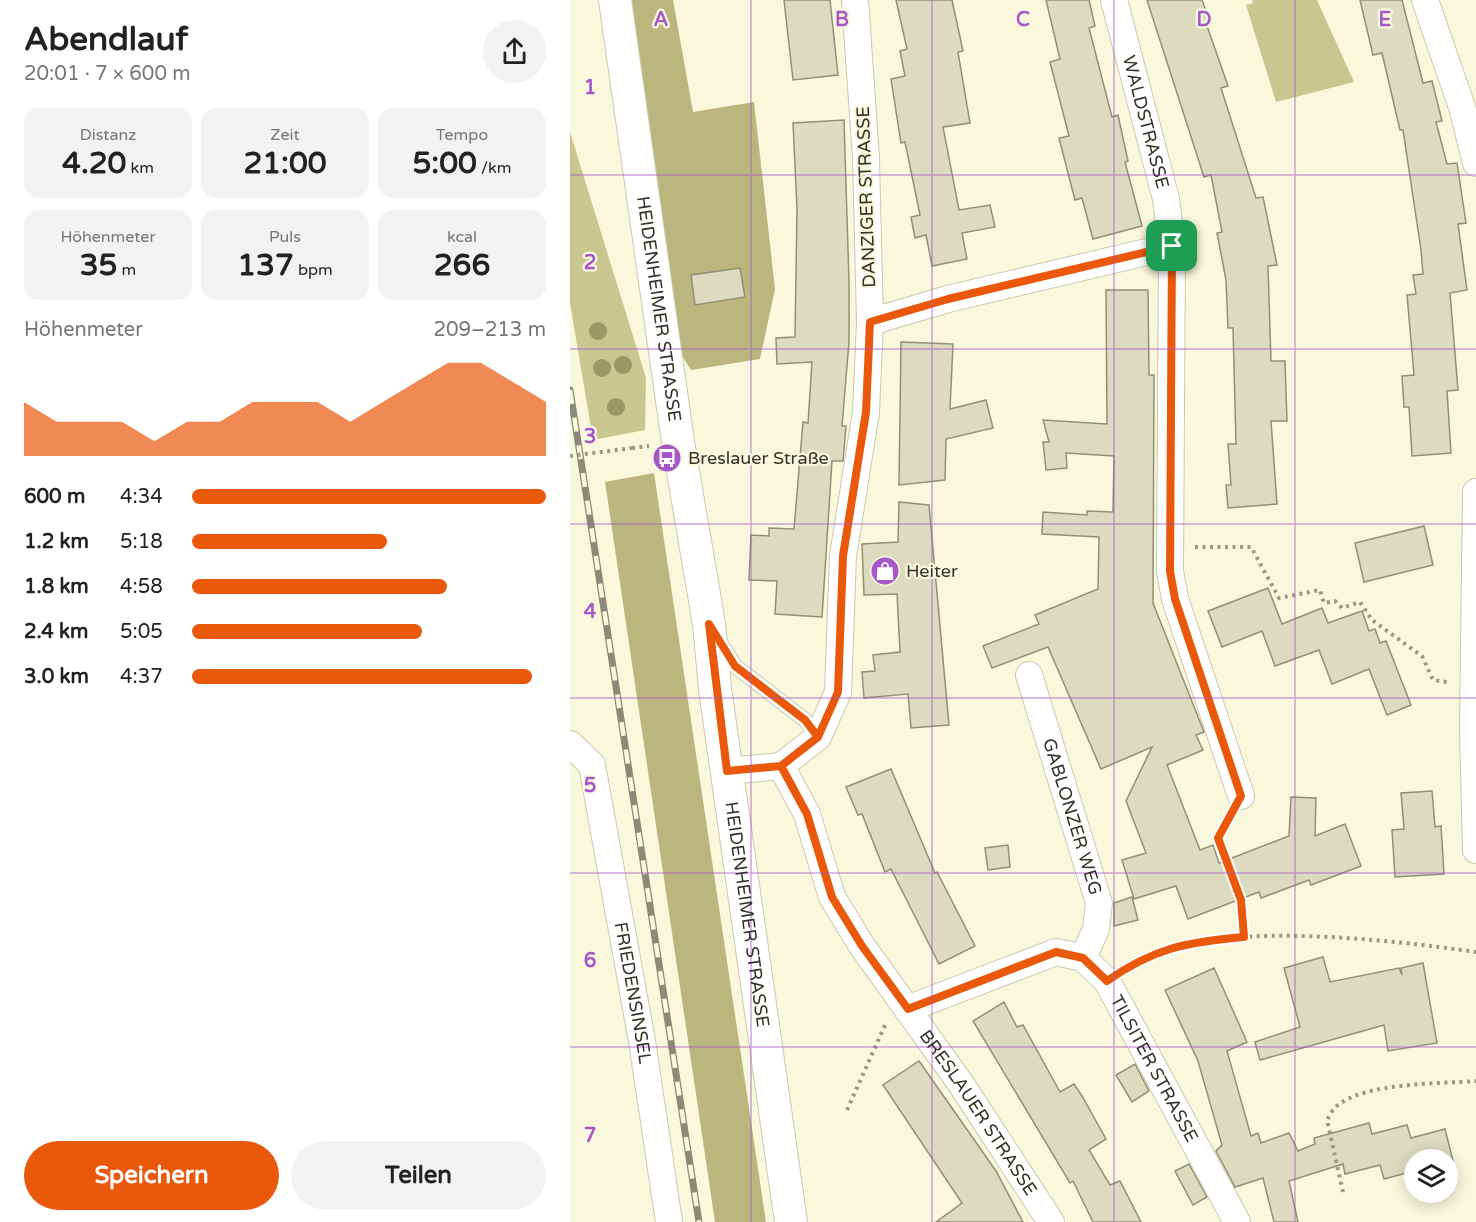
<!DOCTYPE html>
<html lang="de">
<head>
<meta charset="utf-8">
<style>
  body { margin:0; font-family:"Varela Round",sans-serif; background:#f2f2f2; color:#222; height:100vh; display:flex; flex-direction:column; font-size:22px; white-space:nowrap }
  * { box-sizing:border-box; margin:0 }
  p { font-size:20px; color:#767676 }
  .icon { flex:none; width:33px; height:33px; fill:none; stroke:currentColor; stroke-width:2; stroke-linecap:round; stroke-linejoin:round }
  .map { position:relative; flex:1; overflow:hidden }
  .details { display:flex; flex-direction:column; background:#fff; width:570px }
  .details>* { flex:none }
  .controls { position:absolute; left:834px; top:1149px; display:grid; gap:12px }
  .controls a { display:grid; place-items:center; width:54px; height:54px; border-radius:50%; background:#fff; box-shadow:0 3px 15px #0003; font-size:30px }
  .pin { position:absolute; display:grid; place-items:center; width:51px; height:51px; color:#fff; margin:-26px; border-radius:12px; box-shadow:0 3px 9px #0006 }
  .round { display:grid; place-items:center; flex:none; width:63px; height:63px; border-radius:32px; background:#f2f2f2 }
  .headline { display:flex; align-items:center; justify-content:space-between; height:102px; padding:0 24px }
  h1 { font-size:33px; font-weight:700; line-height:45px }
  .figures { display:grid; grid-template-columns:repeat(3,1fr); gap:9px; height:102px; padding:6px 24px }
  .figures div { display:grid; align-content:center; border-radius:15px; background:#f2f2f2; text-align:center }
  .figures b { font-size:30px; font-weight:700 }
  .figures small { font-size:16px; font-weight:400 }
  .figures p { font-size:16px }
  .chart { height:168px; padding:12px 24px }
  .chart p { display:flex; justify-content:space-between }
  .chart svg { width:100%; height:108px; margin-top:6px; fill:#ea580c; opacity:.7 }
  .button { display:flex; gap:12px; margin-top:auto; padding:12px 24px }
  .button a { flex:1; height:69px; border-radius:36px; background:#ea580c; color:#fff; font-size:24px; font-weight:700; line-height:69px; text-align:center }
  .button a+a { background:#f2f2f2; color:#222 }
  ul { padding:0 24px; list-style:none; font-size:20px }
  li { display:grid; grid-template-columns:96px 72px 1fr; align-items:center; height:45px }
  li i { height:15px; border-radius:8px; background:#ea580c }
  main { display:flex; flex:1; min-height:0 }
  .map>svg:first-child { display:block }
  .green { fill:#cac690 }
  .forest { fill:#bab67d }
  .building { fill:#dcdbc0; stroke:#919077; stroke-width:1.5 }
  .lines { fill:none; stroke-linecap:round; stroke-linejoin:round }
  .service-casing { stroke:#cac8ae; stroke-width:16 }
  .minor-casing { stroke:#cac8ae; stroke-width:28 }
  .tertiary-casing { stroke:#cac8ae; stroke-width:34 }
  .path { stroke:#999885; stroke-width:4; stroke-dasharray:3 4.5; stroke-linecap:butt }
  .service { stroke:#fff; stroke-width:14 }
  .minor { stroke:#fff; stroke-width:26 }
  .tertiary { stroke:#fff; stroke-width:32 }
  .rail-casing { stroke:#8b8a78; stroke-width:7 }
  .rail { stroke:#f9f8dc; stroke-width:4.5; stroke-dasharray:14; stroke-linecap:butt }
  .path-bridge { stroke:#999885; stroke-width:4; stroke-dasharray:3 4.5; stroke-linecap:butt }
  .tree { fill:#9b9763 }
  .route-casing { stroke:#fff; stroke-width:12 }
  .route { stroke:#ea580c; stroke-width:8 }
  .grid { fill:none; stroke:#a657c8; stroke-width:1.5; stroke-opacity:0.55 }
  .labels { text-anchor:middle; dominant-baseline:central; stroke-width:4.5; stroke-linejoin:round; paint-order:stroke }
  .street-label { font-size:18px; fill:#343329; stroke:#f9f8dc }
  .poi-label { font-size:18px; fill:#343329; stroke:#f9f8dc; text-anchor:start }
  .grid-label { font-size:20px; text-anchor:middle; font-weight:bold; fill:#a657c8; stroke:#f9f8dc; stroke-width:4.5; stroke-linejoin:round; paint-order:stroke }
</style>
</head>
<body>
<main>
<section class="details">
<div class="headline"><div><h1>Abendlauf</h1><p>20:01 · 7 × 600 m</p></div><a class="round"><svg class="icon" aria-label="share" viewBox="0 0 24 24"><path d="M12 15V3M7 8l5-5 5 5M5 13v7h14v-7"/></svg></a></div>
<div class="figures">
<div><p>Distanz</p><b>4.20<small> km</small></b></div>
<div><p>Zeit</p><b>21:00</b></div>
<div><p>Tempo</p><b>5:00<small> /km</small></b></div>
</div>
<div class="figures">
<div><p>Höhenmeter</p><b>35<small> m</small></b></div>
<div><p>Puls</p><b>137<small> bpm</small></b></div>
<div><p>kcal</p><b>266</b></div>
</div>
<div class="chart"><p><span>Höhenmeter</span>209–213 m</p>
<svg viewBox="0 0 160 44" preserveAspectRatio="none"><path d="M0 44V22L10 30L20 30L30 30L40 38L50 30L60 30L70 22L80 22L90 22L100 30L110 22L120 14L130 6L140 6L150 14L160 22V44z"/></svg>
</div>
<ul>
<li><b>600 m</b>4:34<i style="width:100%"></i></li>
<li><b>1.2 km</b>5:18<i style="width:55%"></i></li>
<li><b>1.8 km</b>4:58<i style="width:72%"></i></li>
<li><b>2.4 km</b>5:05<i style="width:65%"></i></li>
<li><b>3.0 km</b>4:37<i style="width:96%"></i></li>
</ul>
<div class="button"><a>Speichern</a><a>Teilen</a></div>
</section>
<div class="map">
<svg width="906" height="1222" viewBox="0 0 906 1222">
  <rect width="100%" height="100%" fill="#f9f8dc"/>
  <!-- green -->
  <g class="green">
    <path d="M682 0H747L784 82 706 102 676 5 683 3Z"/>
    <path d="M0 132 76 378 75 430 23 440 0 303Z"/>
  </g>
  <!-- forest -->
  <g class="forest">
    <path d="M58 0H103L123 112 184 102 205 289 190 359 121 370 111 354Z"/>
    <path d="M84 473 196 1222H145L35 482Z"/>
  </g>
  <!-- building -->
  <g class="building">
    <path d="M214 0H260L268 75 223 80Z"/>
    <path d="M326 0H382L393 51 388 52 400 123 373 127 389 210 420 205 425 227 392 233 397 259 362 266 356 235 345 238 341 217 350 215 335 142 331 143 321 79 335 76 330 51 337 49Z"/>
    <path d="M476 0H519L525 26 519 28 542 117 548 115 558 161 555 162 572 226 523 239 512 198 505 200 489 138 499 136 480 62 490 59Z"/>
    <path d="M577 0H632L640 22 636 23 658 86 651 88 686 198 693 197 707 265 698 266 701 361H715L717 421H701L707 504 658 508 656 485H661L658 444H666L663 328H658L656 280 647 233 652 232 641 175 634 177Z"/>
    <path d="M790 0H832L853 83 862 81 872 121 866 122 877 164 887 163 896 223 888 224 897 290 880 293 888 390 877 391 881 453 842 456 839 407H834L832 376 844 375 837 295 846 294 843 275 853 274 851 250 833 130H830L812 53 803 55Z"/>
    <path d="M274 120 279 281V342L272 426H276L273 461H262L252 617 205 614 207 581 179 580 181 535 199 536V528L224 529 233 422 238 423 242 362 207 364 206 338 225 337 227 209 223 123Z"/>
    <path d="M170 268 175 297 125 305 121 275Z"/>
    <path d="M536 290H578L579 375H584L583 603 634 732 626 735 633 750 597 765 630 850 643 845 649 863 719 836 721 797 746 798 745 836 775 824 791 866 741 885 739 880 691 898 689 892 618 919 606 886 564 899 552 860 576 853 556 801 582 747 531 769 478 647 422 668 413 646 469 624 465 615 528 589 529 537 472 534 473 512 517 515V511L543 512 544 456 496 453 497 468 476 470 473 442H479L473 420 537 424Z"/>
    <path d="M331 342 383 344 380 409 416 400 423 428 376 439 375 480 329 485Z"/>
    <path d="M329 502 359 505 379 725 341 728 338 694 294 698 292 672 305 671 303 655 330 652 327 594 294 595 292 544 328 542Z"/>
    <path d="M854 526 863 565 794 582 785 543Z"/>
    <path d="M698 588 712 624 752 608 758 623 792 611 799 631 805 629 810 643 816 641 841 705 817 715 799 669 762 684 749 650 705 666 692 631 652 647 638 611Z"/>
    <path d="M321 769 365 873 367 872 405 946 369 964 321 869 315 872 292 814 288 815 276 787Z"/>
    <path d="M862 791 865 827 871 826 874 874 825 877 822 830 834 829 831 793Z"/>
    <path d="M438 845 440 867 418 870 415 848Z"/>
    <path d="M562 897 568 920 544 926V903Z"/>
    <path d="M753 957 760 982 829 968 832 975 831 968 853 963 867 1043 818 1051 814 1025 690 1060 685 1042 730 1027 714 968Z"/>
    <path d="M644 968 677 1042 657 1051 681 1136 688 1133 691 1143 719 1133 728 1151 745 1144 744 1138 799 1123 802 1134 837 1125 841 1138 875 1129 883 1161 844 1160V1171L814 1179 810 1165 775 1174 773 1164 719 1181 728 1222H704L693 1178 665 1187 646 1151 652 1145 628 1061 595 990Z"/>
    <path d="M434 1002 447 1027 453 1025 490 1092 504 1084 512 1096 536 1139 519 1150 540 1185 550 1181 571 1222H523L503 1181 500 1183 403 1021Z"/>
    <path d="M349 1061 426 1171 453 1222H366L392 1203 313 1085Z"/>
    <path d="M565 1064 579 1091 562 1102 546 1075Z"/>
    <path d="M619 1164 637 1197 623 1205 605 1171Z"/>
  </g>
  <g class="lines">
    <!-- service casing -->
    <g class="service-casing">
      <path id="service" d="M148 639 165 666 235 720 248 737"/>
    </g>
    <!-- minor casing -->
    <g class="minor-casing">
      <g id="minor">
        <path id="s1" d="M544 0 596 199 602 246 600 571 605 599 671 796"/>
        <path d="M855 0 892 107 906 163"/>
        <path d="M300 322 378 299 602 246"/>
        <path d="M906 492 903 729 906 850"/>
        <path id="s2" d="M459 675 529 903 526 929 513 958"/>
        <path id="s3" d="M0 744 22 765 72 1041 99 1222"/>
        <path d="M211 766 248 737 268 692 273 556 296 412 300 322 296 158 285 0"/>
        <path id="s4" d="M211 766 237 814 262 897 292 946 391 1084 481 1222"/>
        <path d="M157 771 211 766"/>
        <path id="s5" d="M337 1009 486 952 513 958 537 981 667 1222"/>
      </g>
    </g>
    <!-- tertiary casing -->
    <g class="tertiary-casing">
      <g id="tertiary">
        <path id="s6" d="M45 0 108 442 139 624 145 689 221 1222"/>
      </g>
    </g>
    <!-- path -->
    <g class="path">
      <path d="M62 448 79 446"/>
      <path d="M625 547H681L709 598 750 590 754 603 765 601 772 608 790 602 802 620 852 656 863 680 877 682"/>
      <path d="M659 818 648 838 671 900 674 937"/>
      <path d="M557 967C628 916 822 940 906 952"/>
      <path d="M277 1110 316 1023"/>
      <path d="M773 1192 757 1120C760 1115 763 1108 768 1105 798 1082 869 1084 906 1081"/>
    </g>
    <!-- service -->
    <use href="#service" class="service"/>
    <!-- minor -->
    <use href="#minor" class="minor"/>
    <!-- tertiary -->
    <use href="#tertiary" class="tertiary"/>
    <!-- rail casing -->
    <g class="rail-casing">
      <path id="rail" d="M0 390 129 1222"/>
    </g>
    <!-- rail -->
    <use href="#rail" class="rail"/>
    <!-- path-bridge -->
    <path class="path-bridge" d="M0 456 62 448"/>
  </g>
  <!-- trees -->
  <g class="tree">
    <circle cx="28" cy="331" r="9"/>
    <circle cx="53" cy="365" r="9"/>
    <circle cx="32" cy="368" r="9"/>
    <circle cx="46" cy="407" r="9"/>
  </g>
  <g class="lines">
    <!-- route casing -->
    <g class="route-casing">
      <path id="route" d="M602 246 378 299 300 322 296 412 273 556 268 692 248 737 211 766 157 771 139 624 165 666 235 720 248 737 211 766 237 814 262 897 292 946 338 1009 486 952 513 958 537 981C584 948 617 942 674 937L671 900 648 838 671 796 605 599 600 571 602 246"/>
    </g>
    <!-- route -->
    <use href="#route" class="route"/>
  </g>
  <!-- grid -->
  <path class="grid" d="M181 0V1222M362 0V1222M544 0V1222M725 0V1222M0 175H906M0 349H906M0 524H906M0 698H906M0 873H906M0 1047H906"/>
  <!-- icons -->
  <defs>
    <g id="bus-disc" transform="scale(1.5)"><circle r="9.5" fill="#a657c8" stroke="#f9f8dc"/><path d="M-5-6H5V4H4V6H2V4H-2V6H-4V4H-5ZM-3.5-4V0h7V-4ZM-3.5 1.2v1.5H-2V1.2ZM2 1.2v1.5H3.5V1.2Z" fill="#fff"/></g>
    <g id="shop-disc" transform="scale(1.5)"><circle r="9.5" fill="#a657c8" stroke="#f9f8dc"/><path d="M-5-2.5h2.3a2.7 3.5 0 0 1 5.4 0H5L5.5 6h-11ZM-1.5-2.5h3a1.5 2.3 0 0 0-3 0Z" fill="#fff"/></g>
  </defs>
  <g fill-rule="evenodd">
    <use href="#bus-disc" x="97" y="458"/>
    <use href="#shop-disc" x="315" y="571"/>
  </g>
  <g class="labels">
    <!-- street labels -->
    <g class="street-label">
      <text stroke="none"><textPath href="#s1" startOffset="126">WALDSTRASSE</textPath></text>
      <text transform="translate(296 197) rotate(-92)">DANZIGER STRASSE</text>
      <text stroke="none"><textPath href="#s6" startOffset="312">HEIDENHEIMER STRASSE</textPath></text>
      <text stroke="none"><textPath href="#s2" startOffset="148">GABLONZER WEG</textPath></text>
      <text stroke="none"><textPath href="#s6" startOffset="924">HEIDENHEIMER STRASSE</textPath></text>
      <text stroke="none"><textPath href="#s3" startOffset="262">FRIEDENSINSEL</textPath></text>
      <text stroke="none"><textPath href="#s5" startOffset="320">TILSITER STRASSE</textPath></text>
      <text stroke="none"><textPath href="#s4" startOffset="402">BRESLAUER STRASSE</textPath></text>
    </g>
    <!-- poi labels -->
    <g class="poi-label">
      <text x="118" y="458">Breslauer Straße</text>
      <text x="336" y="571">Heiter</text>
    </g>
  </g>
  <g class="grid-label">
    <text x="91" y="26">A</text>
    <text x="272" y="26">B</text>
    <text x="453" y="26">C</text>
    <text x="634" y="26">D</text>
    <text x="815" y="26">E</text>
    <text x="20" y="94">1</text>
    <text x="20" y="269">2</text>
    <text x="20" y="443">3</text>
    <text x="20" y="618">4</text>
    <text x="20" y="792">5</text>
    <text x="20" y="967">6</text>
    <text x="20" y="1142">7</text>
  </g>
</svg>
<div class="controls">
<a><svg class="icon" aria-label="layers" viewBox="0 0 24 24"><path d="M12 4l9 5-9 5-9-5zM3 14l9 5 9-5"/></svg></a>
</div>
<div class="pin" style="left:602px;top:246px;background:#1e9e55"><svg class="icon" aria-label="arrive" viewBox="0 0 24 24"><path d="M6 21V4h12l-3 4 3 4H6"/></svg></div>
</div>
</main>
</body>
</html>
